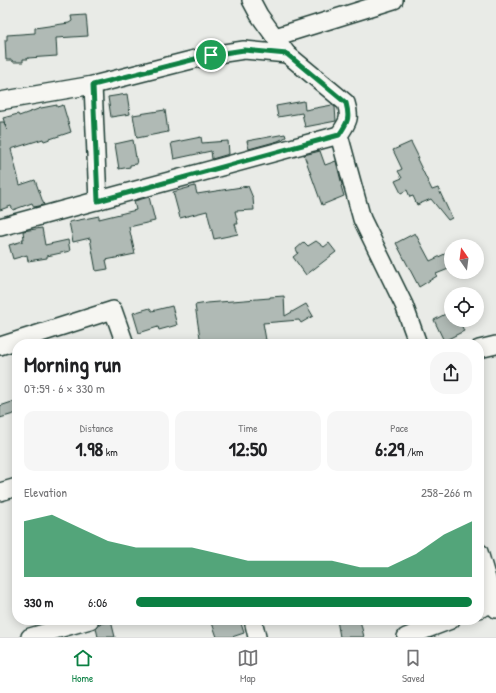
<!DOCTYPE html>
<html lang="en">
<head>
<meta charset="utf-8">
<style>
  body { margin:0; font-family:"Patrick Hand",sans-serif; background:#f6f6f6; color:#202124; height:100vh; display:flex; flex-direction:column; font-size:15px; white-space:nowrap }
  * { box-sizing:border-box; margin:0 }
  p { font-size:13px; color:#757577 }
  .icon { flex:none; width:22px; height:22px; fill:none; stroke:currentColor; stroke-width:2; stroke-linecap:round; stroke-linejoin:round }
  .map { position:relative; flex:1; overflow:hidden }
  .panel { position:absolute; left:12px; top:339px; width:472px; height:286px; display:flex; flex-direction:column; background:#fff; border-radius:16px; box-shadow:0 2px 10px #0003 }
  .panel>* { flex:none }
  .needle { width:26px; rotate:346deg }
  .buttons { position:absolute; left:444px; top:239px; display:grid; gap:8px }
  .buttons a { display:grid; place-items:center; width:40px; height:40px; border-radius:50%; background:#fff; box-shadow:0 2px 10px #0003; font-size:20px }
  .pin { position:absolute; display:grid; place-items:center; width:34px; height:34px; color:#fff; margin:-17px; border:2px solid #fff; border-radius:50%; box-shadow:0 1px 4px #0007 }
  .round { display:grid; place-items:center; flex:none; width:42px; height:42px; border-radius:16px; background:#f6f6f6 }
  .overview { display:flex; align-items:center; justify-content:space-between; height:68px; padding:0 12px }
  h1 { font-size:22px; font-weight:700; line-height:30px }
  .metrics { display:grid; grid-template-columns:repeat(3,1fr); gap:6px; height:68px; padding:4px 12px }
  .metrics div { display:grid; align-content:center; border-radius:10px; background:#f6f6f6; text-align:center }
  .metrics b { font-size:20px; font-weight:700 }
  .metrics small { font-size:11px; font-weight:400 }
  .metrics p { font-size:11px }
  .chart { height:112px; padding:8px 12px }
  .chart p { display:flex; justify-content:space-between }
  .chart svg { width:100%; height:72px; margin-top:4px; fill:#0b8043; opacity:.7 }
  ul { padding:0 12px; list-style:none; font-size:13px }
  li { display:grid; grid-template-columns:64px 48px 1fr; align-items:center; height:30px }
  li i { height:10px; border-radius:5px; background:#0b8043 }
  .dock { display:flex; justify-content:space-around; align-items:center; height:56px; border-top:1px solid #e0e0e0; background:#fff; font-size:11px; color:#757577 }
  .dock a { display:grid; justify-items:center; gap:2px }
  .dock .current { color:#0b8043 }
  .map>svg:first-child { display:block }
  .building { fill:#b0bab5; stroke:#1f3d34 }
  .lines { fill:none; stroke-linecap:round; stroke-linejoin:round }
  .minor-casing { stroke:#1f3d34; stroke-width:20 }
  .minor { stroke:#f6f6f2; stroke-width:17 }
  .route-casing { stroke:#fff; stroke-width:8 }
  .route { stroke:#0b8043; stroke-width:5 }
</style>
</head>
<body>
<div class="map">
<svg width="496" height="637" viewBox="0 0 496 637">
  <rect width="100%" height="100%" fill="#e9ebe7"/>
  <filter id="ink" filterUnits="userSpaceOnUse"><feTurbulence type="fractalNoise" baseFrequency=".025" numOctaves="2"/><feDisplacementMap in="SourceGraphic" scale="8" xChannelSelector="R" yChannelSelector="G"/><feConvolveMatrix kernelMatrix="1 2 1 2 8 2 1 2 1" color-interpolation-filters="sRGB"/></filter>
  <g filter="url(#ink)">
    <!-- building -->
    <g class="building">
      <path d="M86 15 88 36 56 38 57 56 28 58V59H23V62H13L12 60H6L5 40H7V35L35 33V28L69 23 72 21 71 16Z"/>
      <path d="M127 94 130 114 111 117 108 97Z"/>
      <path d="M304 101 305 110 332 105 335 107 336 121 305 127 302 113 278 117 276 106Z"/>
      <path d="M57 105V107L63 105 71 132 44 141 43 139 11 149 20 185 35 180 44 205 34 207 32 203 13 210 11 206 0 210V122H4L7 130 3 118 18 114 19 116 41 108Z"/>
      <path d="M165 110 168 132 137 138 133 115Z"/>
      <path d="M285 134 286 137 278 141 249 149 247 141Z"/>
      <path d="M201 137 202 143 228 141 229 154 212 159 211 151 174 159 171 143Z"/>
      <path d="M133 140 137 164 130 165V167L119 169 115 144Z"/>
      <path d="M411 142 419 158 417 159 432 190 438 188 452 218 448 220 431 199 417 205 413 196 410 197 407 190 401 193 395 181 402 178 398 171 402 169 393 150Z"/>
      <path d="M320 151 325 165 336 161 342 185 341 186 344 196 322 205 304 155Z"/>
      <path d="M195 186 197 194 248 186 253 198 254 210 235 211 238 224H235L238 234 214 239 207 211 180 218 173 192Z"/>
      <path d="M149 197 155 221 129 227 135 254 106 260 108 269 96 271 90 238 73 242 69 222 99 216V219L136 210 134 201Z"/>
      <path d="M42 228 45 245 68 240 70 251 47 256V258L28 261 27 255 13 259 9 245 23 241 22 239H24L23 231Z"/>
      <path d="M415 233 430 261 451 251V268L436 274 437 276 419 287 396 243Z"/>
      <path d="M316 241 324 247 329 243 336 252 306 275 293 257 298 253 296 249 304 242 308 246Z"/>
      <path d="M284 296 285 316 306 304 313 316 301 323 299 320 263 323 266 340 243 344H201L195 305 207 303 270 298V297Z"/>
      <path d="M172 306 177 325 159 330 158 327 139 333 133 313 150 308 152 311Z"/>
      <path d="M451 311V320H459L464 331 444 341 434 320Z"/>
      <path d="M15 401 17 413 0 418V406Z"/>
      <path d="M211 620H240L244 633 232 637H217Z"/>
      <path d="M337 620H360L364 637H340Z"/>
      <path d="M111 621 115 637H98L96 628 99 624Z"/>
    </g>
    <g class="lines">
      <!-- minor casing -->
      <g class="minor-casing">
        <g id="minor">
          <path d="M251 0 259 15 287 54 346 103C351 118 348 122 339 135L362 219 404 305 418 344"/>
          <path d="M275 37 394 0"/>
          <path d="M93 85 98 201"/>
          <path d="M0 101 93 85 211 55 244 50 287 54"/>
          <path d="M0 227 339 135"/>
          <path d="M0 346 113 310 125 344"/>
          <path d="M479 349 496 345"/>
          <path d="M0 492 17 487"/>
          <path d="M479 552 496 609"/>
          <path d="M479 609 494 603"/>
          <path d="M253 620 257 637"/>
          <path d="M30 637 90 620"/>
          <path d="M406 637 451 620"/>
        </g>
      </g>
      <!-- minor -->
      <use href="#minor" class="minor"/>
    </g>
  </g>
  <g class="lines" filter="url(#ink)">
    <!-- route casing -->
    <g class="route-casing">
      <path id="route" d="M244 50 287 54 346 103C350 118 348 122 339 135L98 201 93 85 211 55Z"/>
    </g>
    <!-- route -->
    <use href="#route" class="route"/>
  </g>
</svg>
<div class="buttons">
<a><svg class="needle" viewBox="-14 -14 28 28"><path d="M0-13l5 13h-10z" fill="#e53935"/><path d="M0 13l5-13h-10z" fill="#757577"/></svg></a>
<a><svg class="icon" aria-label="locate" viewBox="0 0 24 24"><circle cx="12" cy="12" r="6"/><path d="M12 2v4M12 18v4M2 12h4M18 12h4"/></svg></a>
</div>
<div class="pin" style="left:211px;top:55px;background:#1e9e55"><svg class="icon" aria-label="arrive" viewBox="0 0 24 24"><path d="M6 21V4h12l-3 4 3 4H6"/></svg></div>
<section class="panel">
<div class="overview"><div><h1>Morning run</h1><p>07:59 · 6 × 330 m</p></div><a class="round"><svg class="icon" aria-label="share" viewBox="0 0 24 24"><path d="M12 15V3M7 8l5-5 5 5M5 13v7h14v-7"/></svg></a></div>
<div class="metrics">
<div><p>Distance</p><b>1.98<small> km</small></b></div>
<div><p>Time</p><b>12:50</b></div>
<div><p>Pace</p><b>6:29<small> /km</small></b></div>
</div>
<div class="chart"><p><span>Elevation</span>258–266 m</p>
<svg viewBox="0 0 160 44" preserveAspectRatio="none"><path d="M0 44V10L10 6L20 14L30 22L40 26L50 26L60 26L70 30L80 34L90 34L100 34L110 34L120 38L130 38L140 30L150 18L160 10V44z"/></svg>
</div>
<ul>
<li><b>330 m</b>6:06<i style="width:100%"></i></li>
</ul>
</section>
</div>
<nav class="dock">
<a class="current"><svg class="icon" aria-label="home" viewBox="0 0 24 24"><path d="M3 11l9-7 9 7M6 9v11h12V9"/></svg>Home</a>
<a><svg class="icon" aria-label="map" viewBox="0 0 24 24"><path d="M3 6l6-2 6 2 6-2v14l-6 2-6-2-6 2zM9 4v14M15 6v14"/></svg>Map</a>
<a><svg class="icon" aria-label="saved" viewBox="0 0 24 24"><path d="M7 4h10v16l-5-4-5 4z"/></svg>Saved</a>
</nav>
</body>
</html>
